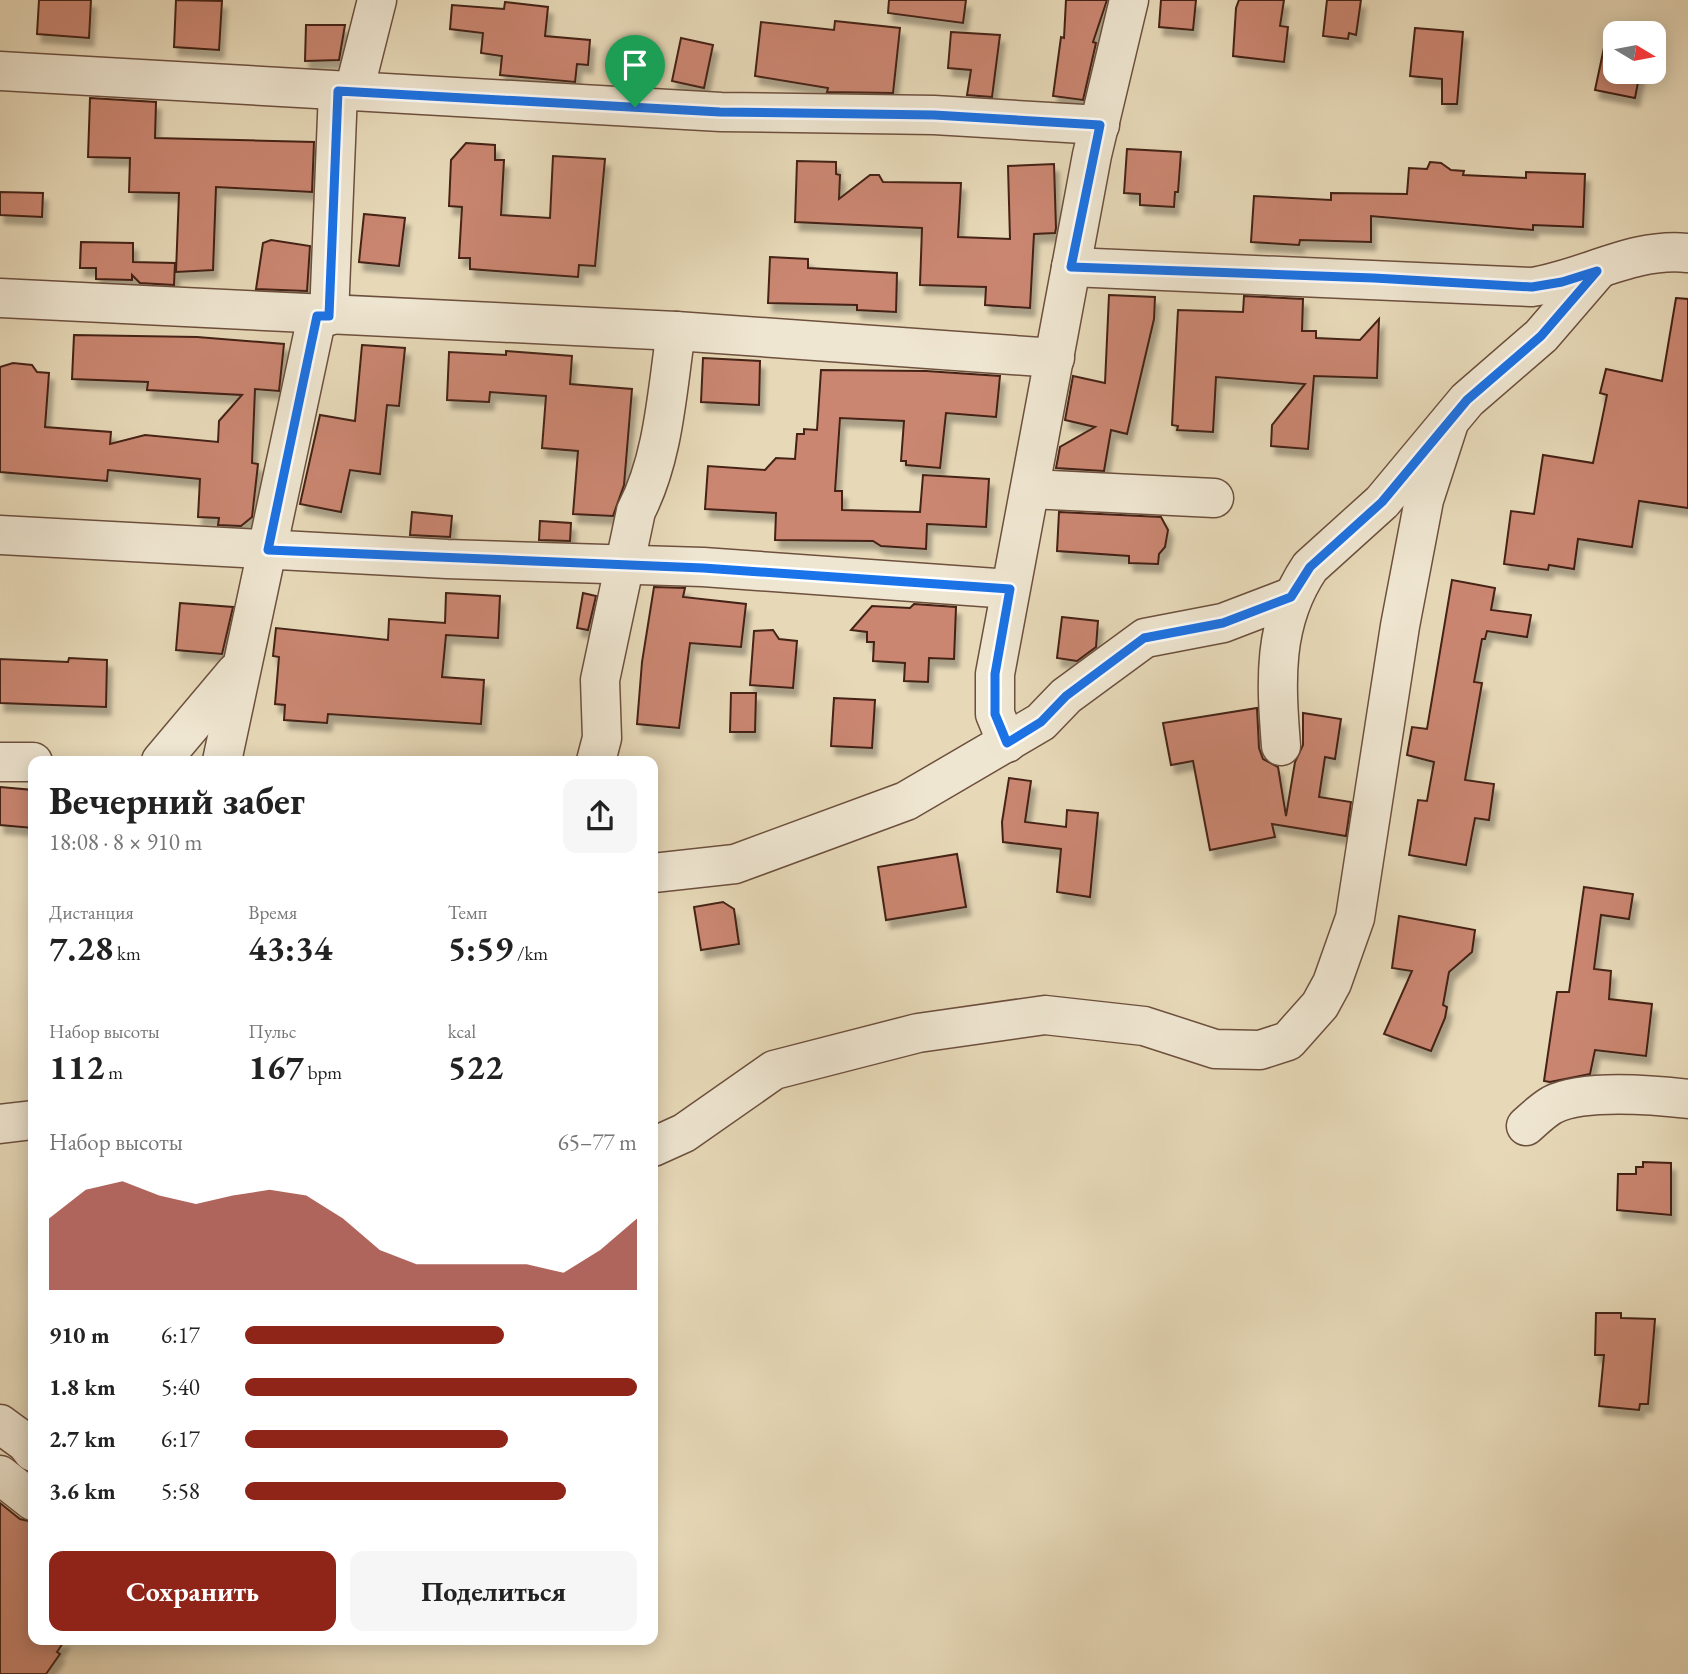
<!DOCTYPE html>
<html lang="ru">
<head>
<meta charset="utf-8">
<style>
  body { margin:0; font-family:"EB Garamond",serif; background:#f6f6f6; color:#222; height:100vh; display:flex; flex-direction:column; font-size:26px; white-space:nowrap }
  * { box-sizing:border-box; margin:0 }
  p { font-size:23px; color:#767676 }
  .icon { flex:none; width:38px; height:38px; fill:none; stroke:currentColor; stroke-width:2; stroke-linecap:round; stroke-linejoin:round }
  .map { position:relative; flex:1; overflow:hidden }
  .drawer { position:absolute; left:28px; top:756px; width:630px; height:889px; display:flex; flex-direction:column; background:#fff; border-radius:14px; box-shadow:0 4px 18px #0003 }
  .drawer>* { flex:none }
  .needle { width:46px; rotate:100deg }
  .controls { position:absolute; left:1603px; top:21px; display:grid; gap:14px }
  .controls a { display:grid; place-items:center; width:63px; height:63px; border-radius:14px; background:#fff; box-shadow:0 4px 18px #0003; font-size:35px }
  .pin { position:absolute; display:grid; place-items:center; width:60px; height:60px; color:#fff; margin:-72px -30px; border-radius:50% 50% 50% 0; rotate:-45deg; box-shadow:0 0 7px #0007 }
  .pin .icon { rotate:45deg }
  .round { display:grid; place-items:center; flex:none; width:74px; height:74px; border-radius:14px; background:#f6f6f6 }
  .headline { display:flex; align-items:center; justify-content:space-between; height:119px; padding:0 21px }
  h1 { font-size:38px; font-weight:700; line-height:52px }
  .figures { display:grid; grid-template-columns:repeat(3,1fr); gap:10px; height:119px; padding:7px 21px }
  .figures div { display:grid; align-content:center }
  .figures b { font-size:35px; font-weight:700 }
  .figures small { font-size:19px; font-weight:400 }
  .figures p { font-size:19px }
  .chart { height:196px; padding:14px 21px }
  .chart p { display:flex; justify-content:space-between }
  .chart svg { width:100%; height:126px; margin-top:7px; fill:#8f2418; opacity:.7 }
  .cta { display:flex; gap:14px; margin-top:auto; padding:14px 21px }
  .cta a { flex:1; height:80px; border-radius:14px; background:#8f2418; color:#fff; font-size:28px; font-weight:700; line-height:80px; text-align:center }
  .cta a+a { background:#f6f6f6; color:#222 }
  ul { padding:0 21px; list-style:none; font-size:23px }
  li { display:grid; grid-template-columns:112px 84px 1fr; align-items:center; height:52px }
  li i { height:18px; border-radius:9px; background:#8f2418 }
  .map>svg:first-child { display:block }
  .building { fill:#ca8671; stroke:#442316; stroke-width:2; filter:url(#shadow) }
  .lines { fill:none; stroke-linecap:round; stroke-linejoin:round }
  .minor-casing { stroke:#6d503e; stroke-width:41 }
  .minor { stroke:#efe6d1; stroke-width:38 }
  .route-casing { stroke:#fff; stroke-width:14 }
  .route { stroke:#1a73e8; stroke-width:9 }
</style>
</head>
<body>
<div class="map">
<svg width="1688" height="1674" viewBox="0 0 1688 1674">
  <defs>
    <filter id="shadow"><feDropShadow dx="4.5" dy="8" stdDeviation="2" flood-color="#0004"/></filter>
  </defs>
  <rect width="100%" height="100%" fill="#e7d9b8"/>
  <filter id="stains"><feTurbulence type="fractalNoise" baseFrequency=".00286" numOctaves="4"/><feColorMatrix values="0 0 0 0 .2 0 0 0 0 .09 0 0 0 0 .02 0 0 0 .5 -.17"/></filter>
  <radialGradient id="worn" r=".72"><stop offset=".6" stop-color="#630" stop-opacity="0"/><stop offset="1" stop-color="#630" stop-opacity=".3"/></radialGradient>
  <!-- building -->
  <g class="building">
    <path d="M39 0H91L89 38 37 34Z"/>
    <path d="M176 0 222 1 219 50 174 47Z"/>
    <path d="M889 0H966L963 23 888 13Z"/>
    <path d="M1066 0H1107L1093 42 1096 43 1083 100 1053 96 1061 37 1064 38Z"/>
    <path d="M1161 0H1196L1193 30 1159 27Z"/>
    <path d="M1239 0H1284L1280 26 1288 27 1284 62 1233 56 1236 8Z"/>
    <path d="M1327 0H1361L1356 35 1349 33 1348 39 1323 36Z"/>
    <path d="M505 2 548 7 545 36 590 40 588 65 577 64 575 82 500 75 502 56 481 53 483 33 450 29 452 5 504 9Z"/>
    <path d="M835 21 900 28 893 93 827 92 828 88 755 76 761 22 834 30Z"/>
    <path d="M306 25H345L339 60 305 61Z"/>
    <path d="M1415 28 1463 32 1457 104H1442V79L1410 76Z"/>
    <path d="M1608 29 1631 33H1615V72H1640L1635 98 1595 90Z"/>
    <path d="M951 32 1000 35 992 97 967 95 971 70 948 68Z"/>
    <path d="M681 38 713 45 704 88 672 81Z"/>
    <path d="M90 98 156 102 155 138 314 142 312 192 216 187 213 270 176 272 179 193 129 192 130 158 88 157Z"/>
    <path d="M466 143 495 145V160H504L501 215 550 218 553 156 605 159 595 266 579 265 578 277 470 269V258H459L462 207 449 206 451 160Z"/>
    <path d="M1127 149 1181 152 1178 192H1175L1174 207 1140 205V194L1124 193Z"/>
    <path d="M797 161 836 162V174L840 175 839 199 870 175H879L883 182 961 183 958 237 1010 239 1008 166 1054 164 1056 228 1055 233 1034 234 1030 308 985 305 986 287 920 285 922 228 795 222Z"/>
    <path d="M1430 162 1441 163 1451 170 1464 171 1463 175 1526 178V172L1585 174 1583 227 1533 225V230L1371 216V242L1300 240 1299 245 1251 242 1254 196 1331 200V193L1407 194 1409 168 1427 169Z"/>
    <path d="M0 192 43 193 42 217 0 215Z"/>
    <path d="M364 214 405 218 399 266 359 262Z"/>
    <path d="M271 240 310 246 307 291 256 289 263 243Z"/>
    <path d="M81 242 133 243V262L175 263 174 285 140 283 132 275V280L96 279V268H80Z"/>
    <path d="M770 257 808 259V268L897 273 896 312 857 310V305L768 303Z"/>
    <path d="M1109 295 1155 297 1154 319 1127 434 1111 430 1104 471 1056 468 1060 447 1095 427 1065 420 1073 376 1105 383Z"/>
    <path d="M1244 296 1303 299 1302 331H1316V338L1360 340 1379 319 1377 378 1314 376 1308 449 1271 446 1272 425 1305 384 1216 377 1213 432 1177 430 1178 426 1172 425 1178 310 1243 312Z"/>
    <path d="M1676 298 1688 299V508L1639 501 1632 547 1578 539 1574 569 1549 565 1548 570 1504 564 1511 511 1534 514 1543 455 1593 463 1607 395 1600 393 1606 369 1662 381Z"/>
    <path d="M74 335 197 337 284 344 279 391 255 389 252 463 258 464 252 517 241 526 218 525 219 518 198 517 200 479 108 470 107 481 0 472V367L13 363 32 365 37 372 49 373 45 427 111 432 110 444 145 435 218 442 219 421 242 395 147 390 148 382 72 379Z"/>
    <path d="M362 345 405 348 399 406 387 405 380 474 350 470 341 512 300 504 320 415 355 421Z"/>
    <path d="M506 351 572 356 570 384 632 389 624 485 613 516 573 514 578 451 542 448 546 396 490 392 489 402 447 400 449 352 506 355Z"/>
    <path d="M703 358 760 361 759 405 701 402Z"/>
    <path d="M821 370 926 371 1000 376 996 417 946 413 940 468 906 465V461H901L904 421 840 418 835 491H842V510L920 512 923 475 989 479 986 527 927 524 926 549 881 546 873 541 775 540 776 513 705 509 708 466 765 470 776 458 795 459 797 434H804V429L817 430Z"/>
    <path d="M412 512 452 516 450 537 410 535Z"/>
    <path d="M1059 512 1161 517 1168 530 1165 547 1159 554 1158 564 1129 563V556L1057 551Z"/>
    <path d="M540 521 571 523 570 541 539 540Z"/>
    <path d="M1452 580 1495 588 1491 610 1531 615 1527 637 1487 631 1485 639H1482L1474 682 1482 683 1465 780 1494 784 1489 820 1475 818 1466 865 1409 855 1418 800 1427 801 1434 762 1407 755 1412 727 1427 729Z"/>
    <path d="M654 587 685 588 683 597 746 604 741 647 690 643 679 728 637 724 642 662Z"/>
    <path d="M446 593 500 596 498 638 446 635 442 677 484 680 481 724 328 714 327 723 284 720 285 705 275 704 279 657 273 656 276 628 388 640 389 619 445 623Z"/>
    <path d="M583 593 596 596 588 630 577 628Z"/>
    <path d="M180 603 233 607 222 654 176 650Z"/>
    <path d="M914 604 956 607 954 659 929 658 928 682 904 681 905 663 873 661 874 642H867V632L851 630 872 606 910 608Z"/>
    <path d="M1062 617 1098 621 1096 647 1077 661 1057 658Z"/>
    <path d="M773 630 779 639 797 641 793 688 750 685 754 631Z"/>
    <path d="M69 658 107 660 106 707 0 703V659L68 662Z"/>
    <path d="M731 693H756L755 732H730Z"/>
    <path d="M834 698 875 700 872 748 831 746Z"/>
    <path d="M1257 708 1259 748 1263 759 1278 767 1286 816 1295 762 1303 745V713L1341 719 1335 759 1325 757 1319 797 1351 802 1346 836 1272 824 1275 837 1210 850 1193 761 1171 765 1163 723Z"/>
    <path d="M1009 778 1031 781 1025 822 1066 827 1067 810 1098 813 1090 897 1057 892 1061 849 1003 842 1002 822Z"/>
    <path d="M0 787 33 790V828L0 825Z"/>
    <path d="M957 854 966 907 886 920 878 867Z"/>
    <path d="M1584 887 1633 894 1629 919 1601 915 1594 969 1611 971 1609 999 1652 1004 1646 1056 1595 1050 1590 1074 1550 1082 1544 1081 1557 992H1569Z"/>
    <path d="M723 902 734 909 739 944 701 950 694 907Z"/>
    <path d="M1399 916 1475 930 1472 952 1449 972 1443 1005 1447 1007 1445 1018 1431 1051 1384 1034 1412 971 1392 968Z"/>
    <path d="M1643 1162 1671 1163V1215L1617 1210 1618 1174H1636V1167H1643Z"/>
    <path d="M1596 1313H1621V1318L1655 1319 1648 1404H1640L1639 1410 1599 1406 1604 1355H1595Z"/>
    <path d="M0 1503 20 1519 33 1522V1640H65L57 1652 60 1654 46 1674H0Z"/>
  </g>
  <g class="lines">
    <!-- minor casing -->
    <g class="minor-casing">
      <g id="minor">
        <path d="M0 71 721 112 934 115 1100 125"/>
        <path d="M354 91 377 0"/>
        <path d="M1071 267 1532 287C1585 279 1633 247 1688 253"/>
        <path d="M0 298 676 331 1055 358"/>
        <path d="M329 316 338 91"/>
        <path d="M1030 489 1214 498"/>
        <path d="M0 535 447 559 703 567 1010 589"/>
        <path d="M1007 743 995 714V674L1092 155 1129 0"/>
        <path d="M1281 746C1276 682 1272 623 1310 567L1382 502 1467 400 1541 336 1597 271"/>
        <path d="M161 761 236 672"/>
        <path d="M222 761 317 316"/>
        <path d="M596 761 602 738 600 680 636 511C664 457 667 391 676 331"/>
        <path d="M0 762H33"/>
        <path d="M653 873 735 864 906 801 1041 722 1066 696 1145 638 1223 623 1291 597"/>
        <path d="M0 1124 33 1120"/>
        <path d="M1526 1126C1534 1119 1543 1110 1552 1105 1583 1089 1654 1095 1688 1099"/>
        <path d="M653 1147 684 1133 774 1070 918 1033 1045 1015 1144 1026 1215 1049 1260 1050 1288 1041 1320 1005 1332 983 1355 918 1400 626 1424 500 1448 426"/>
        <path d="M0 1424 26 1443 33 1452"/>
        <path d="M0 1475 33 1501"/>
      </g>
    </g>
    <!-- minor -->
    <use href="#minor" class="minor"/>
  </g>
  <g class="lines">
    <!-- route casing -->
    <g class="route-casing">
      <path id="route" d="M338 91 720 112 934 115 1100 125 1071 267 1374 278 1532 287 1562 282 1597 271 1541 336 1467 400 1382 502 1310 567 1291 597 1223 623 1144 638 1066 696 1041 722 1007 743 995 714V674L1010 589 703 568 268 550 317 316H329Z"/>
    </g>
    <!-- route -->
    <use href="#route" class="route"/>
  </g>
  <rect width="100%" height="100%" filter="url(#stains)"/>
  <rect width="100%" height="100%" fill="url(#worn)"/>
</svg>
<div class="controls">
<a><svg class="needle" viewBox="-14 -14 28 28"><path d="M0-13l5 13h-10z" fill="#e53935"/><path d="M0 13l5-13h-10z" fill="#767676"/></svg></a>
</div>
<div class="pin" style="left:635px;top:107px;background:#1e9e55"><svg class="icon" aria-label="arrive" viewBox="0 0 24 24"><path d="M6 21V4h12l-3 4 3 4H6"/></svg></div>
<section class="drawer">
<div class="headline"><div><h1>Вечерний забег</h1><p>18:08 · 8 × 910 m</p></div><a class="round"><svg class="icon" aria-label="share" viewBox="0 0 24 24"><path d="M12 15V3M7 8l5-5 5 5M5 13v7h14v-7"/></svg></a></div>
<div class="figures">
<div><p>Дистанция</p><b>7.28<small> km</small></b></div>
<div><p>Время</p><b>43:34</b></div>
<div><p>Темп</p><b>5:59<small> /km</small></b></div>
</div>
<div class="figures">
<div><p>Набор высоты</p><b>112<small> m</small></b></div>
<div><p>Пульс</p><b>167<small> bpm</small></b></div>
<div><p>kcal</p><b>522</b></div>
</div>
<div class="chart"><p><span>Набор высоты</span>65–77 m</p>
<svg viewBox="0 0 160 44" preserveAspectRatio="none"><path d="M0 44V19L10 9L20 6L30 11L40 14L50 11L60 9L70 11L80 19L90 30L100 35L110 35L120 35L130 35L140 38L150 30L160 19V44z"/></svg>
</div>
<ul>
<li><b>910 m</b>6:17<i style="width:66%"></i></li>
<li><b>1.8 km</b>5:40<i style="width:100%"></i></li>
<li><b>2.7 km</b>6:17<i style="width:67%"></i></li>
<li><b>3.6 km</b>5:58<i style="width:82%"></i></li>
</ul>
<div class="cta"><a>Сохранить</a><a>Поделиться</a></div>
</section>
</div>
</body>
</html>
